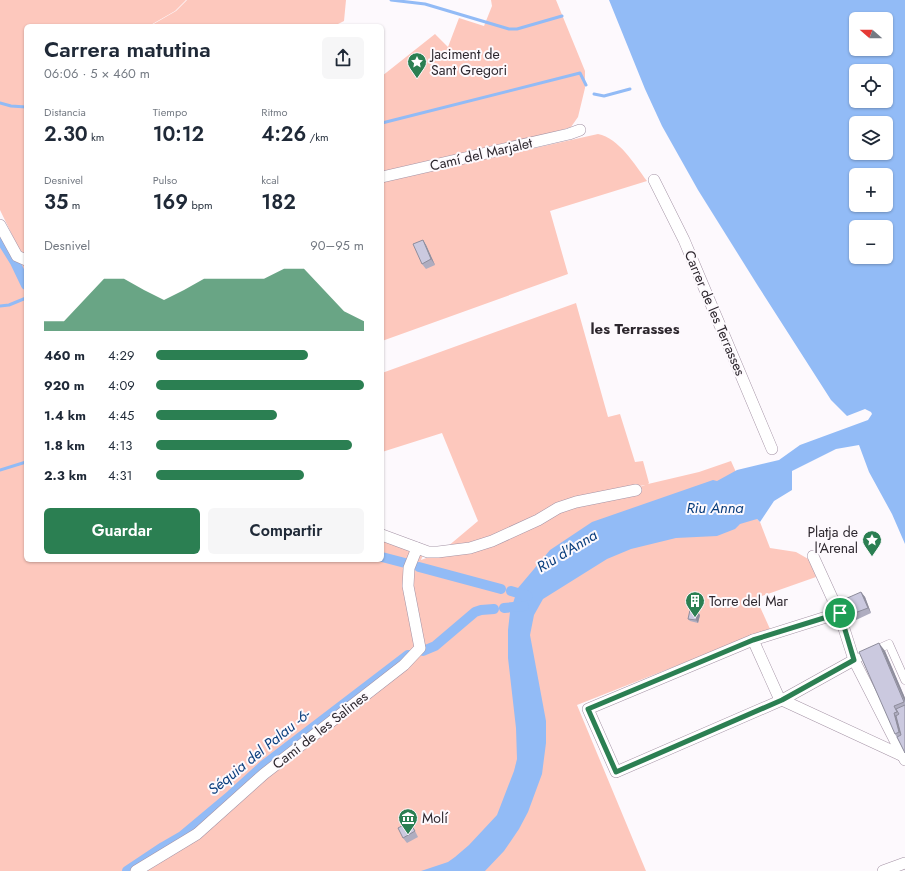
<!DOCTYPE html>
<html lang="es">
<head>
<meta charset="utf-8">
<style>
  body { margin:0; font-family:Jost,sans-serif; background:#f6f6f7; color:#1f2937; height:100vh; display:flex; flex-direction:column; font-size:15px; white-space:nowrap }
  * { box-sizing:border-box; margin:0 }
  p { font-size:13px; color:#747a83 }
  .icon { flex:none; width:22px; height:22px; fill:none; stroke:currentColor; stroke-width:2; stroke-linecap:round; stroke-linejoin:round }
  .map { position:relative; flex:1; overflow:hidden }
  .side { position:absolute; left:24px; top:24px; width:360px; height:538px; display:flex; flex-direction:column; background:#fff; border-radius:6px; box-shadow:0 1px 3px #0004 }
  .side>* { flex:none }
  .needle { width:26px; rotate:290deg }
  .controls { position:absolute; left:849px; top:12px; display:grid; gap:8px }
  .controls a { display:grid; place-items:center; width:44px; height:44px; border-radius:6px; background:#fff; box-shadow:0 1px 3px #0004; font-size:20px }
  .pin { position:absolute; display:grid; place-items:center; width:34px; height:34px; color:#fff; margin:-17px; border:2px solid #fff; border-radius:50%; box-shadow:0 1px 4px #0007 }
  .round { display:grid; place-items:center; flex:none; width:42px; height:42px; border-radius:6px; background:#f6f6f7 }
  .summary { display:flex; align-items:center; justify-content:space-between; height:68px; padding:0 20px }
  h1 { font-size:22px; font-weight:600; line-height:30px }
  .metrics { display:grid; grid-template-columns:repeat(3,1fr); gap:6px; height:68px; padding:4px 20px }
  .metrics div { display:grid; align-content:center }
  .metrics b { font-size:20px; font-weight:600 }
  .metrics small { font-size:11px; font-weight:400 }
  .metrics p { font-size:11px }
  .chart { height:112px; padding:8px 20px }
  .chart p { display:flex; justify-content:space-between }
  .chart svg { width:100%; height:72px; margin-top:4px; fill:#2b7f52; opacity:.7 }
  .action { display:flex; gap:8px; margin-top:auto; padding:8px 20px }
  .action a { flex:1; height:46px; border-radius:6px; background:#2b7f52; color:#fff; font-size:16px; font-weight:600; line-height:46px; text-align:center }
  .action a+a { background:#f6f6f7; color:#1f2937 }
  ul { padding:0 20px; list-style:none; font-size:13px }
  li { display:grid; grid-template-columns:64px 48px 1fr; align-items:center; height:30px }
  li i { height:10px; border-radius:5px; background:#2b7f52 }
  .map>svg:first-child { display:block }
  .green { fill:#fdc8bd }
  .water { fill:#92bbf6; fill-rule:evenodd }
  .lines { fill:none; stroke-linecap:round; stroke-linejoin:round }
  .stream { stroke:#92bbf6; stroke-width:3 }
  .canal { stroke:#92bbf6; stroke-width:10 }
  .pedestrian-casing { stroke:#a594a6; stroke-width:9 }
  .minor-casing { stroke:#a594a6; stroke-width:12 }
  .pedestrian { stroke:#fff; stroke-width:8 }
  .minor { stroke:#fff; stroke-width:11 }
  .wall { fill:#afadc0 }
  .shaded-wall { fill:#8e8d9c }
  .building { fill:#cbc9df; stroke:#8e8d9c }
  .route-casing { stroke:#fff; stroke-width:8 }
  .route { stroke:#2b7f52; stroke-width:5 }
  .labels { text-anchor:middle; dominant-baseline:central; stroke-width:4; stroke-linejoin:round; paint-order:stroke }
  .poi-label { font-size:14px; fill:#2d272e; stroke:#fdf9fd; text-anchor:start }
  .street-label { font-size:14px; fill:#2d272e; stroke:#fdf9fd }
  .neighbourhood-label { font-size:15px; font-weight:bold; fill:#2d272e; stroke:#fdf9fd }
  .water-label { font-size:15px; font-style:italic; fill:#0a3e7d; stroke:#fdf9fd }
</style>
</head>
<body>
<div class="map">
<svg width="905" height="871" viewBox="0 0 905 871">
  <rect width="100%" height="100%" fill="#fdf9fd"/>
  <!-- green -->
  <g class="green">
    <path d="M0 0H186L175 11 149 26H26V254L23 253 19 249 0 210Z"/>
    <path d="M187 0H346L344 21 334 26H150L176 11Z"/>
    <path d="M491 0H556L585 71V88L578 117 571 127 549 134 382 172V76L435 34 448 47 459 18 484 26 492 6Z"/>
    <path d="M598 134C619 138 635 165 647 181L550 211 568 274 382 341V182Z"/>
    <path d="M0 227 16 257 26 261V560H382V537L424 552 421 560 432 556 473 550 506 539 572 507 612 497 645 485 564 501 492 540 472 546 447 547 478 521 442 433 382 452V373L576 303 608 417 620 414 635 462 643 461 649 483 648 484 699 472 731 461 757 519 760 522 770 548 796 552 810 560 816 577 756 598 770 629 577 705 646 871H0Z"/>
  </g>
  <!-- water -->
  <path class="water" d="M609 0H905V544L892 514 869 472 859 445 836 449 792 471V490L774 501 760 522 757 519 740 524 735 529 717 536 676 538 631 549 607 559 543 599 534 615 530 635 546 721V743L542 774 528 812 519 829 504 851 485 871H421L448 862 455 857 469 845 497 815 514 771 517 759 516 728 508 658V630L510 612 518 588 550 550 592 522 713 480 717 481 737 470 779 460 800 445 868 420 872 414 871 412 865 409 847 416 831 400 758 286 698 190 662 126 645 89ZM856 19H886V49H856ZM856 71H886V101H856ZM856 123H886V153H856ZM856 175H886V205H856ZM856 227H886V257H856Z"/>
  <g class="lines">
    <!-- stream -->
    <g class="stream">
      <path d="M391 0 425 4 509 29H517L562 16"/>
      <path d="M594 94 604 96 630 89"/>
      <path d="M0 103 11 106 26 107"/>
      <path d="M382 123 580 73 586 85"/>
      <path d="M0 306 9 305 26 298"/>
      <path d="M0 470 26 462"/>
    </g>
    <!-- canal -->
    <g class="canal">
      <path d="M0 238 15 262 26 285"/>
      <path d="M382 557 405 563"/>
      <path d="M419 567 501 589"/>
      <path d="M511 591 528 596"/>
      <path d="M504 608 524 606"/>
      <path d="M423 651 435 646 475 612 481 610 494 609"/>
      <path d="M127 871 163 847 182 836 231 795 264 765 408 655"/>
    </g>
    <!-- pedestrian casing -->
    <g class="pedestrian-casing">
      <path id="pedestrian" d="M854 660 889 644 905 680"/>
    </g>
    <!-- minor casing -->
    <g class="minor-casing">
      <g id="minor">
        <path d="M382 177 569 134 580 130"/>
        <path d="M654 180 684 240 772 449"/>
        <path d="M0 225 17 256 26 260"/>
        <path d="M382 535 428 552H438L470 548 492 541 538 520 558 508 576 502 636 490"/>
        <path d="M813 556 839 613 854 660 905 760"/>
        <path d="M839 613 753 640 588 709 616 772 782 700 854 660"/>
        <path d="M753 640 780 700"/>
        <path d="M782 700 903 756"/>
        <path d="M136 871 197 834 264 774 404 665 420 648 408 586 409 568 417 548"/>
        <path d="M883 871 905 863"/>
      </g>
    </g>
    <!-- pedestrian -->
    <use href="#pedestrian" class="pedestrian"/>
    <!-- minor -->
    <use href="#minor" class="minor"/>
  </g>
  <!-- wall -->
  <g class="wall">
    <path d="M423 240 426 245 435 265 426 269 422 264Z"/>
    <path d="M861 592 865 597 871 613 856 620 852 614Z"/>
    <path d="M700 615 698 623 690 621 688 619Z"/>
    <path d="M885 651 905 698V753L895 734Z"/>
    <path d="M413 827 418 837 407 843 403 838Z"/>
  </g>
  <!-- shaded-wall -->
  <g class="shaded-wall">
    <path d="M423 240 426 245 435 265 431 259Z"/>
    <path d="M861 592 865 597 871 613 868 608Z"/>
    <path d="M698 612 700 615 698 623 696 620Z"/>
    <path d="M879 643 885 651 905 698V702Z"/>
    <path d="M894 713 899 721 905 740 899 732Z"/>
  </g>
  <!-- building -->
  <g class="building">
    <path d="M423 240 431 259 422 264 413 244Z"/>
    <path d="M861 592 868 608 852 614 845 599Z"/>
    <path d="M690 610 698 612 696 620 688 619Z"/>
    <path d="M879 643 904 702 894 706 897 712 894 713 899 732 895 734 859 652Z"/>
    <path d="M905 705V753L897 737 901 735 896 716 899 714 896 709Z"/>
    <path d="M409 822 415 831 403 838 398 828Z"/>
  </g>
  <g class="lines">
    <!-- route casing -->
    <g class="route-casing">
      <path id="route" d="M840 613 854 660 782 700 616 772 588 709 753 640Z"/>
    </g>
    <!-- route -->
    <use href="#route" class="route"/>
  </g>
  <!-- icons -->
  <defs>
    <g id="sight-pin" transform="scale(1)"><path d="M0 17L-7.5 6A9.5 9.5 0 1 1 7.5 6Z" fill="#2b7f52" stroke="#fdf9fd"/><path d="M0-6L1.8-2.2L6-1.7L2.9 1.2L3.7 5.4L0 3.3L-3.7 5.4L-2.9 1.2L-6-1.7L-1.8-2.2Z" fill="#fff"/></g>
    <g id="building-pin" transform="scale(1)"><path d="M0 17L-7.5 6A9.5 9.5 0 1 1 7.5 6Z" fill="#2b7f52" stroke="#fdf9fd"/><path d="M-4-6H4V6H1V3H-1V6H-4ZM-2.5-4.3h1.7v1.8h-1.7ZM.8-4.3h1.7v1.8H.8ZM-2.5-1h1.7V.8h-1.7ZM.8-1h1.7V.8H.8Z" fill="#fff"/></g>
    <g id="museum-pin" transform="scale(1)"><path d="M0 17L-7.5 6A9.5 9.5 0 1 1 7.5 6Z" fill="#2b7f52" stroke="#fdf9fd"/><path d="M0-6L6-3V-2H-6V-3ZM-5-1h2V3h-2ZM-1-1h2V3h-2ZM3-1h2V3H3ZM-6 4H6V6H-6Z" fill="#fff"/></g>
  </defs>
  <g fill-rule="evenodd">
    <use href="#sight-pin" x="417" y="62"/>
    <use href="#sight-pin" x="872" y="540"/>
    <use href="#building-pin" x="695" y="601"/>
    <use href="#museum-pin" x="408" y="818"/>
  </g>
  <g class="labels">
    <!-- poi labels -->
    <g class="poi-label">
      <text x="431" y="54">Jaciment de<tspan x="431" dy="16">Sant Gregori</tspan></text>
      <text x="858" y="532" text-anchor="end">Platja de<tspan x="858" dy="16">l'Arenal</tspan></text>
      <text x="709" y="601">Torre del Mar</text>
      <text x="422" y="818">Molí</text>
    </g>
    <!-- street labels -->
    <g class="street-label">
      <text transform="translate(481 154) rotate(-13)">Camí del Marjalet</text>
      <text transform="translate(715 313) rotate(67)">Carrer de les Terrasses</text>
      <text transform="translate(320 730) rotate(-38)">Camí de les Salines</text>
    </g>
    <!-- neighbourhood labels -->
    <g class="neighbourhood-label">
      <text x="635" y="329">les Terrasses</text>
    </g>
    <!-- water labels -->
    <g class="water-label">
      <text x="715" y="508">Riu Anna</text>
      <text transform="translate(567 551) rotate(-31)">Riu d'Anna</text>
      <text transform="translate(259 752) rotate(-39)">Séquia del Palau -6-</text>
    </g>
  </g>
</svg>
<div class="controls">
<a><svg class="needle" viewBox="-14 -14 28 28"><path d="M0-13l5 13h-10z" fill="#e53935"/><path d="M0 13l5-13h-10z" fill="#747a83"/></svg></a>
<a><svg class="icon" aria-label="locate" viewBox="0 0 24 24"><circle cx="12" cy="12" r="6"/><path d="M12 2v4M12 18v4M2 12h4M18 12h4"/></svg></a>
<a><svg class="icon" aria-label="layers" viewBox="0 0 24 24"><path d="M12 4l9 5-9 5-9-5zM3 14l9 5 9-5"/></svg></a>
<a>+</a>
<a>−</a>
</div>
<div class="pin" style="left:840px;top:613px;background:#1e9e55"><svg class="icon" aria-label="arrive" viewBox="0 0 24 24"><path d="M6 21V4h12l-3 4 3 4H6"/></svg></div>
<section class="side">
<div class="summary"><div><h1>Carrera matutina</h1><p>06:06 · 5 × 460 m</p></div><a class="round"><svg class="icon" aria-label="share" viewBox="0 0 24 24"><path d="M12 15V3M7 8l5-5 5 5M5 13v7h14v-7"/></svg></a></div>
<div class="metrics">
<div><p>Distancia</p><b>2.30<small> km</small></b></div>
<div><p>Tiempo</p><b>10:12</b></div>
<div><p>Ritmo</p><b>4:26<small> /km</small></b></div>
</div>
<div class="metrics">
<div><p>Desnivel</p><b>35<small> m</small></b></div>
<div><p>Pulso</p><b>169<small> bpm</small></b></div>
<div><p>kcal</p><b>182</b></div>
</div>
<div class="chart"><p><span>Desnivel</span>90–95 m</p>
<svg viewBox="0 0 160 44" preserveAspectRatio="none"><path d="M0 44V38L10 38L20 25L30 12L40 12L50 19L60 25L70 19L80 12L90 12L100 12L110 12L120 6L130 6L140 19L150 32L160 38V44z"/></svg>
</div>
<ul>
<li><b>460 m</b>4:29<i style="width:73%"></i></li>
<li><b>920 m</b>4:09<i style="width:100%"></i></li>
<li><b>1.4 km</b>4:45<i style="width:58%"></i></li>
<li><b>1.8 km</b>4:13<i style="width:94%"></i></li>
<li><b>2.3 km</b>4:31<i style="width:71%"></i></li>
</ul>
<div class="action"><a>Guardar</a><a>Compartir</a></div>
</section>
</div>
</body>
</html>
